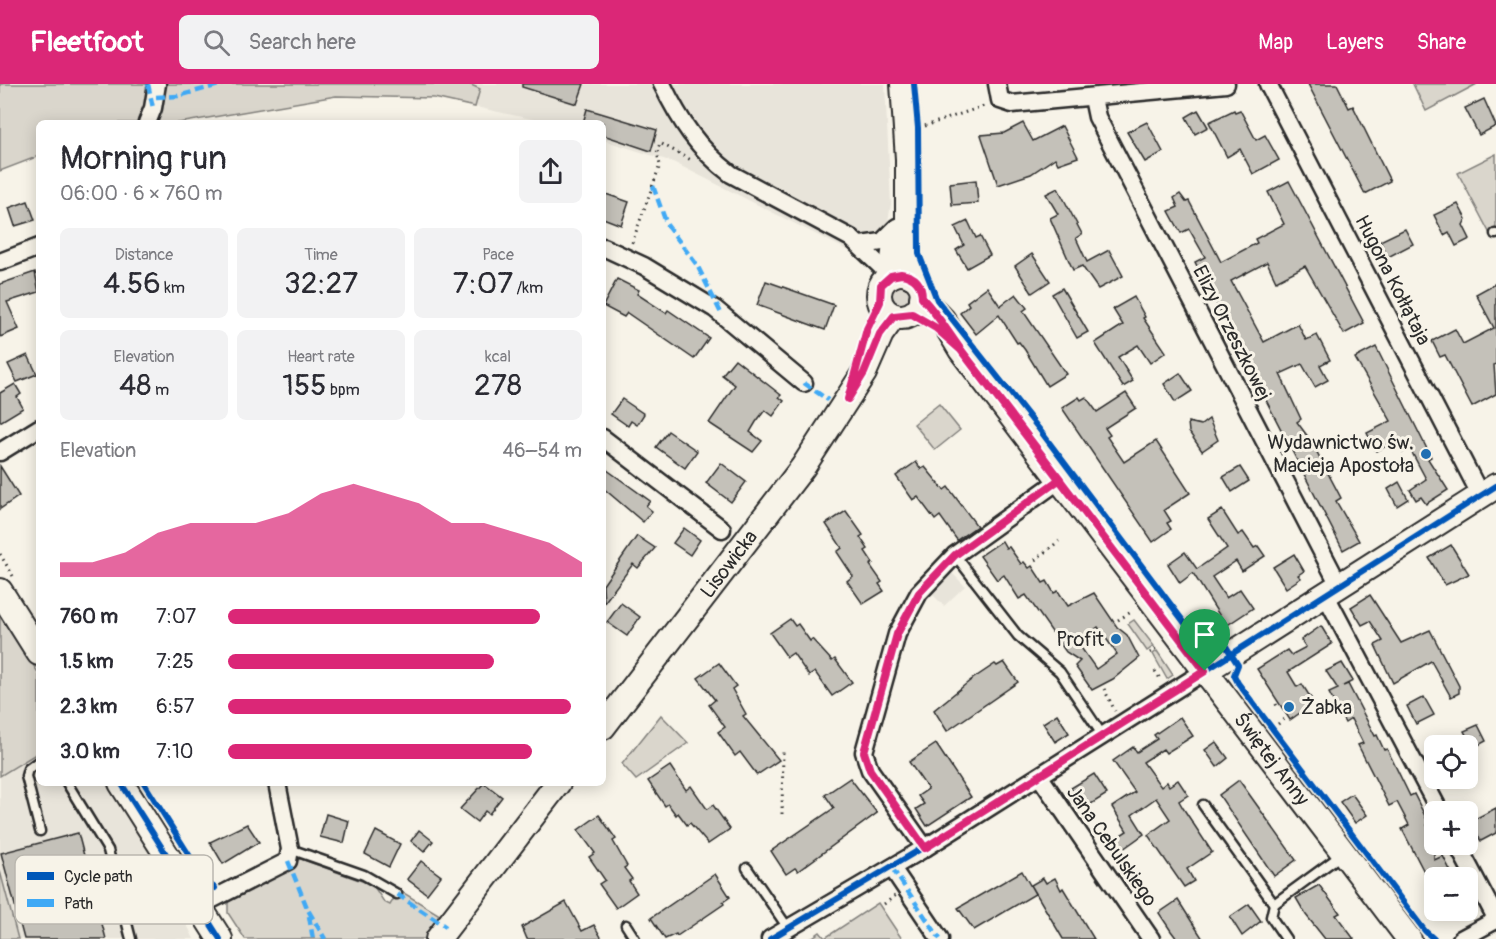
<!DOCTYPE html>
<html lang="en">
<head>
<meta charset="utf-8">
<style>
  body { margin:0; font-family:Pangolin,sans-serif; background:#f2f2f3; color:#2b2b33; height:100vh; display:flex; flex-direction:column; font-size:22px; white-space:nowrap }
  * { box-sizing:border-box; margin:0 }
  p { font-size:20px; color:#7c7c81 }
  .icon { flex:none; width:33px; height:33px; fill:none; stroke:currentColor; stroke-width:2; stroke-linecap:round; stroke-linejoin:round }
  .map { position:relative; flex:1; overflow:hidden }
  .panel { position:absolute; left:36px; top:36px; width:570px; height:666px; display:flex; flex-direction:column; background:#fff; border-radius:9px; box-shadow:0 3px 15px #0003 }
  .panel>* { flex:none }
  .controls { position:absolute; left:1424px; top:651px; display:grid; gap:12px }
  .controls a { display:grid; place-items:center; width:54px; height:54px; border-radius:9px; background:#fff; box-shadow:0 3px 15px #0003; font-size:30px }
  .pin { position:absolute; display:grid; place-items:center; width:51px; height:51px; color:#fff; margin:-62px -26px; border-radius:50% 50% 50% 0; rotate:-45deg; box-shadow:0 0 6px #0007 }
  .pin .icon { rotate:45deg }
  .round { display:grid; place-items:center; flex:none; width:63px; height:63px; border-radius:9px; background:#f2f2f3 }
  .headline { display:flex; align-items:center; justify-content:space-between; height:102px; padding:0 24px }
  h1 { font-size:33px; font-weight:600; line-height:45px }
  .figures { display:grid; grid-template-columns:repeat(3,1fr); gap:9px; height:102px; padding:6px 24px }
  .figures div { display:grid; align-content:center; border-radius:9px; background:#f2f2f3; text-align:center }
  .figures b { font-size:30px; font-weight:600 }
  .figures small { font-size:16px; font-weight:400 }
  .figures p { font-size:16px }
  .chart { height:168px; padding:12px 24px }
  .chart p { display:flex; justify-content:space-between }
  .chart svg { width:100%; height:108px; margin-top:6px; fill:#db2777; opacity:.7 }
  ul { padding:0 24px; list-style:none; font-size:20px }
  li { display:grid; grid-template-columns:96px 72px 1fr; align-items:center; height:45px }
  li i { height:15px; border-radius:8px; background:#db2777 }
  header { display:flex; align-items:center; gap:36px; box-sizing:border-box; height:84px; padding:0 30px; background:#db2777; color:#fff }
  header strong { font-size:28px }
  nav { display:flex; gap:33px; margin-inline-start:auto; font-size:21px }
  .search { width:420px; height:54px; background:#f2f2f3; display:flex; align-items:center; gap:15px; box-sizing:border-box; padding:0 21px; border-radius:9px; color:#7c7c81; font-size:22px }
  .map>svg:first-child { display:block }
  .built { fill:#e8e4da }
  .green { fill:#dad6cc; stroke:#82807c; stroke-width:1.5 }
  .building { fill:#c4c1b9; stroke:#2b2b2b; stroke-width:1.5; fill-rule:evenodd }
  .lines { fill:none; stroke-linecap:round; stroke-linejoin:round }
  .lane-casing { stroke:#2b2b2b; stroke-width:13 }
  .street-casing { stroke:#2b2b2b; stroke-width:21 }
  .secondary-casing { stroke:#2b2b2b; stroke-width:28 }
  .path { stroke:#2b2b2b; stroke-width:3; stroke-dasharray:1.5 4.5; stroke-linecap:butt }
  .lane { stroke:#f7f3e8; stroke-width:8 }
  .street { stroke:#f7f3e8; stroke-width:16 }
  .secondary { stroke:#f7f3e8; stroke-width:24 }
  .quiet { stroke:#3fa9f5; stroke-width:4.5; stroke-dasharray:9 4.5; stroke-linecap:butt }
  .cycleway-casing { stroke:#f7f3e8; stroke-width:10 }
  .cycleway { stroke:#0057b8; stroke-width:6 }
  .route-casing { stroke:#fff; stroke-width:12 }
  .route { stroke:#db2777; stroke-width:8 }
  .poi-dot { fill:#1f6fb2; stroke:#f7f3e8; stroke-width:2 }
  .labels { text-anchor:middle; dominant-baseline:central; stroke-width:6; stroke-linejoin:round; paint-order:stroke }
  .street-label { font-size:20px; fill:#2b2b2b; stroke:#f7f3e8 }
  .poi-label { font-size:20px; fill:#2b2b2b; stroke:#f7f3e8; text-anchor:end }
  .key { fill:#f7f3e8; stroke:#bab7af; stroke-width:1.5 }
  .key-label { font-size:16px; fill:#2b2b2b }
</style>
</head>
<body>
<header>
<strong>Fleetfoot</strong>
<div class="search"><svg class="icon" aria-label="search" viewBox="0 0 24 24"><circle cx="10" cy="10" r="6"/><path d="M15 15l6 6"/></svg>Search here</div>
<nav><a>Map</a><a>Layers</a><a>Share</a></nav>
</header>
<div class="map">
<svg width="1496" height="855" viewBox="0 0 1496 855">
  <rect width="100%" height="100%" fill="#f7f3e8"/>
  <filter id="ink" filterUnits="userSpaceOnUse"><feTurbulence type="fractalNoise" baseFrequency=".0167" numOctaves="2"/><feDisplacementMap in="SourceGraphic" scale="12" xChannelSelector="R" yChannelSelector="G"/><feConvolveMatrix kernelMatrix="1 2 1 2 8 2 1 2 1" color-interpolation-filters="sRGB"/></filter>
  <g filter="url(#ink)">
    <!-- built -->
    <g class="built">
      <path d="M437 0H885L891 120 886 149 870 156 856 150 847 166 673 78 603 56V39H550L434 14Z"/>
      <path d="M950 487 965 502 944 522 929 507Z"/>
      <path d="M39 668V699H106L161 788 194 855H18L0 787V692Z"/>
    </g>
    <!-- green -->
    <g class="green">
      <path d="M0 0H469L480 5 475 23 434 14 336 12 179 39H39V72L0 87Z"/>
      <path d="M1413 0H1477L1426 27Z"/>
      <path d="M1496 70V144L1489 148 1458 89Z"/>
      <circle cx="901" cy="211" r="9"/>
      <path d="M939 320 960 346 935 366 914 340Z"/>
      <path d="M0 528 39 590V668L0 692Z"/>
      <path d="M1134 536 1154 562 1147 567 1128 540Z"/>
      <path d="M1157 567 1173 591 1167 595 1153 570Z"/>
      <path d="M661 631 688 659 636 696 622 680Z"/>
      <path d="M301 775 373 801 384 818 390 821 399 806 443 833 428 855H245L228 829V818L289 785 296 776Z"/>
      <path d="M0 787 18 855H0Z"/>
      <path d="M878 819 902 855H810L820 848 825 854Z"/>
    </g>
    <!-- building -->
    <g class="building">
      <path d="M522 0H584L577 20 522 3Z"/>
      <path d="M1308 0H1337L1349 24 1353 22 1390 97 1365 110Z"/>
      <path d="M1484 15 1496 42 1479 51 1465 24Z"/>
      <path d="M587 25 657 46 651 67 603 51V39H583Z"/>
      <path d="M1198 26 1208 43 1195 50 1186 33Z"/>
      <path d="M1234 26 1235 28 1240 26 1256 56 1265 51 1279 76 1253 90 1240 65 1227 73 1209 38Z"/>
      <path d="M1147 38 1163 68 1145 78 1127 48Z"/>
      <path d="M1023 39 1033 57 1062 42 1078 73 1058 80 1055 74 1031 90 998 101 981 51 1004 49Z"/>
      <path d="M976 96 978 119 952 121 950 99Z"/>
      <path d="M1289 97 1364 239 1344 250 1305 182 1276 197 1267 178 1231 197 1264 258 1298 240 1306 256 1317 251 1330 276 1320 281 1328 296 1315 303 1302 280 1280 290 1301 335 1297 338 1311 357 1341 414 1336 417 1359 457 1343 466 1195 178 1205 173 1189 145 1181 149 1169 127 1178 123 1174 114 1180 110 1186 118 1189 117 1221 178 1257 159 1255 155 1284 140 1268 108Z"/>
      <path d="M1058 104 1082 150 1076 154 1087 178 1109 166 1123 192 1098 205 1082 182 1073 186 1050 134 1058 130 1046 110Z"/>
      <path d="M603 109 629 118 621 141 603 134Z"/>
      <path d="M28 117 35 136 15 142 9 124Z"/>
      <path d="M1458 120 1466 135 1463 141 1470 155 1456 162 1449 148 1444 151 1434 131Z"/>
      <path d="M968 137 976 154 980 152 990 171 967 184 956 166 964 161 955 143Z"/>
      <path d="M1405 145 1413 160 1388 173 1380 157Z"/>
      <path d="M1032 170 1050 197 1032 209 1015 182Z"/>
      <path d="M35 188 39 208 7 218 19 245 0 253V200Z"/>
      <path d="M617 195 639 206 637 210 666 229 668 226 709 254 694 275 627 229 624 233 603 222Z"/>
      <path d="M766 197 834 221 825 246 757 221Z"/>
      <path d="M1496 199V280L1494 281 1496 310 1472 323 1445 271 1440 273 1432 257 1455 245 1463 260 1494 244 1476 210Z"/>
      <path d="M987 203 1000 222 1016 210 1027 224 1023 227 1066 290 1047 302 1025 266 1019 258 1017 259 999 231 976 250 960 229 969 221 967 218Z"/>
      <path d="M1062 204 1088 248 1077 254 1052 210Z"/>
      <path d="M1134 213 1145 233 1143 234 1166 268 1150 279 1138 261 1118 273 1133 297 1123 303 1095 259 1123 241 1113 225Z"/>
      <path d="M1376 263 1431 373 1428 375 1448 406 1426 420 1421 413 1416 416 1410 406 1426 395 1410 365 1403 368 1397 357 1376 367 1367 349 1391 337 1355 274Z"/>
      <path d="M28 271 37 290 17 298 8 280Z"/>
      <path d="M735 275 781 311 779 313 784 317 773 332 765 326 756 338 750 348 762 357 753 368 709 339 735 301 722 291Z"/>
      <path d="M1180 289 1192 307 1175 318 1164 300Z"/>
      <path d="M15 300 21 310 17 313 23 324 0 338V309Z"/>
      <path d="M1126 309 1136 324 1105 344 1110 351 1107 353 1124 378 1156 357 1190 409 1164 426 1171 437 1167 439 1171 445 1153 458 1062 324 1079 313 1081 316 1086 313 1097 328Z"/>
      <path d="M622 315 644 330 637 341 631 337 628 342 611 330Z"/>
      <path d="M1209 335 1218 356 1202 367 1189 348 1188 338 1201 341Z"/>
      <path d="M668 347 697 367 685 384 656 363Z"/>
      <path d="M916 378 921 385 925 383 944 406 948 403 977 442 957 456 940 432 935 436 918 413 913 416 896 392Z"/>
      <path d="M721 379 746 398 731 418 706 399Z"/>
      <path d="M0 382 19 412 0 425Z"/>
      <path d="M603 383 650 417 646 422 652 427 643 438 603 404Z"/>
      <path d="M1240 383 1249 397 1232 408 1223 393Z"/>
      <path d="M1399 398 1408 415 1397 422 1388 405Z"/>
      <path d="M1222 426 1238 451 1243 448 1254 464 1258 462 1265 472 1242 487 1236 477 1212 493 1226 514 1240 505 1253 524 1226 542 1193 489 1180 499 1168 480 1185 468 1197 485 1227 464 1208 435Z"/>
      <path d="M846 427 863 451 860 453 868 465 865 467 873 479 870 481 882 498 879 500 884 507 863 520 847 497 853 492 837 468 842 464 826 440Z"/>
      <path d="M684 444 700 456 690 471 673 459Z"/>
      <path d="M637 452 655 464 638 484 633 480 604 519 603 501Z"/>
      <path d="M1002 457 1006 464 1009 463 1021 480 1024 478 1029 484 1032 482 1043 499 1047 497 1054 509 1058 507 1068 522 1094 509 1117 543 1127 551 1139 574 1113 595 1092 606 1075 582 1080 577 1066 568 1026 511 1019 515 1004 491 997 496 980 472ZM1098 543 1117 570 1096 585 1077 558Z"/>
      <path d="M1451 461 1469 490 1445 501 1429 474Z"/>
      <path d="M1294 470 1304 487 1298 491 1301 494 1286 504 1273 483Z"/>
      <path d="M1370 511 1401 559 1430 546 1459 602V609L1451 613 1431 577 1393 599 1375 561 1383 557 1370 537 1362 541 1351 523Z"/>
      <path d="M621 519 640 533 627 552 607 538Z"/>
      <path d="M790 535 795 542 798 540 810 557 812 555 832 577 835 575 852 598 832 612 815 588 809 592 793 569 787 573 770 549Z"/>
      <path d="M1321 542 1332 560 1288 588 1297 603 1302 600 1314 619 1290 636 1257 585 1287 566 1291 571 1306 563 1301 556Z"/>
      <path d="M1004 578 1018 598 947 647 934 626 971 596 995 580 997 582Z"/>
      <path d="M719 579 736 602 732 605 746 630 743 632 779 676 757 691 740 668 735 672 718 648 725 643 709 621 715 616 698 594Z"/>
      <path d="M1342 579 1353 597 1343 602 1348 600 1375 652 1377 651 1384 666 1387 665 1410 712 1414 710 1429 740 1427 741 1434 755V776L1443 772 1454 794H1434V807L1402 745 1409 741 1397 718 1389 722 1358 661 1363 659 1351 635 1345 639 1329 609 1338 605 1326 587Z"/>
      <path d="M1424 613 1434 631 1416 640 1407 622Z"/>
      <path d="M1057 630 1069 649 1055 658 1043 639Z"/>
      <path d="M1180 633 1193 652 1166 669 1163 665 1143 678 1161 703 1167 698 1169 702 1178 696 1188 711 1179 717 1183 724 1212 768 1187 785 1194 797 1184 803 1148 751 1170 735 1156 714 1132 731 1144 750 1123 765 1116 754 1127 747 1112 723 1135 708 1113 677 1133 663 1137 668 1157 655 1154 651Z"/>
      <path d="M1478 641 1486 657 1473 664 1464 647Z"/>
      <path d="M1216 658 1228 674 1217 683 1205 666Z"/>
      <path d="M936 660 971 713 927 742 916 725 924 720 918 712 928 705 909 678Z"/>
      <path d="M670 682 686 706 691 702 707 725 713 721 730 745 708 760 690 739 687 741 678 729 676 731 668 720 665 722 648 697Z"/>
      <path d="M1094 690 1107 710 1083 725 1071 704Z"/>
      <path d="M850 694 877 729 798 787 795 784 786 790 771 767 834 724 825 711Z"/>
      <path d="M1239 696 1296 776 1274 792 1219 711Z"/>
      <path d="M484 699 502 713 489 730 485 727 477 738 460 725Z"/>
      <path d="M1352 710 1367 731 1355 739 1340 718Z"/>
      <path d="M1496 724V749L1481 757 1469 738Z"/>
      <path d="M326 730 349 737 344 759 320 753Z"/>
      <path d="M599 731 616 755 613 757 627 782 624 784 632 795 629 797 637 809 616 824 599 800 605 796 589 773 595 769 578 746Z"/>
      <path d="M247 740 259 758 223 780 210 758Z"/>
      <path d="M419 746 433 757 424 768 411 757Z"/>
      <path d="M376 747 400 760 389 783 365 770Z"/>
      <path d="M78 749 106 855H24L1 769Z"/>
      <path d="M421 777 441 792 427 810 407 795Z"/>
      <path d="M1022 787 1035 810 974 846 958 824Z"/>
      <path d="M715 790 730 813 723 818 724 820 677 852 676 850 665 855 651 834Z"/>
      <path d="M1043 794 1046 799 1055 794 1061 806 1063 804 1094 855H1063L1031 801Z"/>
      <path d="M1319 801 1340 829 1336 831 1354 855H1325L1306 831 1296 814Z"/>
      <path d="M1178 816 1190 835 1203 855H1177L1171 847 1159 829Z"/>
      <path d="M566 818 582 847 594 841 602 855H527L522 843Z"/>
      <path d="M1249 820 1261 837 1242 852 1230 833Z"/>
    </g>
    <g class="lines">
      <!-- lane casing -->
      <g class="lane-casing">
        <g id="lane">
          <path d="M1495 150H1496"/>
          <path d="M955 471 1018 552 1060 588 1103 652"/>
          <path d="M39 677 28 685 26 692 40 747"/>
          <path d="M67 699 108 766 131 855"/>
          <path d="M1203 721 1274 820 1341 771"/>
          <path d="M290 765 364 791 397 810"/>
          <path d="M747 784 788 844"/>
          <path d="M1274 820 1271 833 1286 855"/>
          <path d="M626 841 635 855"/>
        </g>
      </g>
      <!-- street casing -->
      <g class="street-casing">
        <g id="street">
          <path d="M662 0C680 37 698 65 731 90L851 154 891 192"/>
          <path d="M997 0 1000 16 1012 20 1226 0"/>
          <path d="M1268 0 1481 412"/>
          <path d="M1093 14 1097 33 1339 501"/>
          <path d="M147 39 153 24 157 0"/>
          <path d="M861 161 882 158 897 143"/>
          <path d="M603 163 644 182 715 225 804 299"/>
          <path d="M0 178 39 163"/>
          <path d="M603 354 722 445"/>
          <path d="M0 368 39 344"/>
          <path d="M1325 510 1440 728"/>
          <path d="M1040 693 1151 855"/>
          <path d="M1457 760 1496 834"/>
          <path d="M925 764 870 686 864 668 897 550 919 509 955 471 1061 395"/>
          <path d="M892 784 940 855"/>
          <path d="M199 822 288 777 290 765 277 699"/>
          <path d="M770 855 925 764 1205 587"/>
          <path d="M1461 855 1496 836"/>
        </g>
      </g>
      <!-- secondary casing -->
      <g class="secondary-casing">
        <g id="secondary">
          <path d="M903 0 908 75V171L911 192"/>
          <circle cx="901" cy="211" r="22"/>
          <path d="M891 192 896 153"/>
          <path id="s1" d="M922 214 943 236 961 266 1409 855"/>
          <path d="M0 507 39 569"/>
          <path d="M1205 587 1496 402"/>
          <path id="s2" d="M603 643 803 383 864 289 881 250 894 232"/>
          <path d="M121 699 220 855"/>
          <path d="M438 855 558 699"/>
        </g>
      </g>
      <!-- path -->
      <g class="path">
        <path d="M925 42 987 21"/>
        <path d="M632 159 660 81 657 69 660 59 693 77"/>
        <path d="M0 470 13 492"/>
        <path d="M1035 476 1059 457"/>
        <path d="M1118 536 1131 528"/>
        <path d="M1150 569 1157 563"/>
        <path d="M1155 587 1161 596"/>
        <path d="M1104 605 1115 627"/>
        <path d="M1276 620 1278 625"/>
        <path d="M1278 640 1284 635"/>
        <path d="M782 730 783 665"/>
        <path d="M884 820 895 812"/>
        <path d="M1428 850 1434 855"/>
      </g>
      <!-- lane -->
      <use href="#lane" class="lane"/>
      <!-- street -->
      <use href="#street" class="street"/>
      <!-- secondary -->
      <use href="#secondary" class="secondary"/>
      <!-- quiet -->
      <g class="quiet">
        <path d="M148 0 153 24"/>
        <path d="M156 13 178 12 223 0"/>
        <path d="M653 102 667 141 697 181 722 231"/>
        <path d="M804 299 828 316"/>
        <path d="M288 777 308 826 325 855"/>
        <path d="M892 784 940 855"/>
        <path d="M397 810 446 843"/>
        <path d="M309 832 313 855"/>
      </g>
      <!-- cycleway casing -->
      <g class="cycleway-casing">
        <g id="cycleway">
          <path d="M914 0 918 44 919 170 937 216 1039 345 1202 562 1212 565 1224 559 1238 581 1234 591 1238 599 1425 847 1434 855"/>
          <path d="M121 699 220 855"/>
          <path d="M144 699 206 798 215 804"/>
          <path d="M770 855 991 723 1496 402"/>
        </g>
      </g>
      <!-- cycleway -->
      <use href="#cycleway" class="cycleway"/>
    </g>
  </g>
  <g class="lines" filter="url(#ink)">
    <!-- route casing -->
    <g class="route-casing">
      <path id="route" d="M1205 587 961 266 936 244 912 230 894 232 880 250 864 289 848 315 867 245 880 218 881 201 891 192 901 190C915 192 922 200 922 214 939 232 949 250 964 270 996 311 1028 353 1060 395L955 471 919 509 897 550 864 668 870 686 925 764 1205 587"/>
    </g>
    <!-- route -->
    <use href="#route" class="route"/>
  </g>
  <!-- markers -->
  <g class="poi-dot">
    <circle cx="1426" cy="370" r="6"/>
    <circle cx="1116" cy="555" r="6"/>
    <circle cx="1289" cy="623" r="6"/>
  </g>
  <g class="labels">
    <!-- street labels -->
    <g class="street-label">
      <text transform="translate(1393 196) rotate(63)">Hugona Kołłątaja</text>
      <text transform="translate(1232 249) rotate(63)">Elizy Orzeszkowej</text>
      <text stroke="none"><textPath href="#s2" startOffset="206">Lisowicka</textPath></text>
      <text stroke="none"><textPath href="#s1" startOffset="579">Świętej Anny</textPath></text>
      <text transform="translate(1112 762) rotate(55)">Jana Cebulskiego</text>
    </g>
    <!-- poi labels -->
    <g class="poi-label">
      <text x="1414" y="358">Wydawnictwo św.<tspan x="1414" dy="23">Macieja Apostoła</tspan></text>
      <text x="1104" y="555">Profit</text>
      <text x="1301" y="623" text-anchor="start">Żabka</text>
    </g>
  </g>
  <!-- legend -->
  <rect x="15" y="771" width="198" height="69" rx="9" class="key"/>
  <rect x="27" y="788" width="27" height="8" fill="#0057b8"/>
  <rect x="27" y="815" width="27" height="8" fill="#3fa9f5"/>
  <g class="key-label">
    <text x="64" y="798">Cycle path</text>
    <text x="64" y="825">Path</text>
  </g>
</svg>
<div class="controls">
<a><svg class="icon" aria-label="locate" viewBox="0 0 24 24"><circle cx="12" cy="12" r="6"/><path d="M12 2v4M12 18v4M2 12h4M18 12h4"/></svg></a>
<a>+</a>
<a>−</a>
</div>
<div class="pin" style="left:1205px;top:587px;background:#1e9e55"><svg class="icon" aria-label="arrive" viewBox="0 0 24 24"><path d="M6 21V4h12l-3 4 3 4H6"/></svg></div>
<section class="panel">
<div class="headline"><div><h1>Morning run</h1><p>06:00 · 6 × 760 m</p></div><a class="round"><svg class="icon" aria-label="share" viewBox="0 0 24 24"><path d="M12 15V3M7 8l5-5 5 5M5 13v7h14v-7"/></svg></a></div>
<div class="figures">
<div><p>Distance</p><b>4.56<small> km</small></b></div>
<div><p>Time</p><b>32:27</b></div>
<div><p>Pace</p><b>7:07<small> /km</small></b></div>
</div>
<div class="figures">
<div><p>Elevation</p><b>48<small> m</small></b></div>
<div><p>Heart rate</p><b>155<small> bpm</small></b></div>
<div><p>kcal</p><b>278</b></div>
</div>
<div class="chart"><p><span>Elevation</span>46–54 m</p>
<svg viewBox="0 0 160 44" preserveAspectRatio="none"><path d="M0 44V38L10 38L20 34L30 26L40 22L50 22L60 22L70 18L80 10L90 6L100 10L110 14L120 22L130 22L140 26L150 30L160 38V44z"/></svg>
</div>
<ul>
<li><b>760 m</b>7:07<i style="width:88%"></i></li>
<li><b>1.5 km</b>7:25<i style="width:75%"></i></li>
<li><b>2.3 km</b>6:57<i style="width:97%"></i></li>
<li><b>3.0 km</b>7:10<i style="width:86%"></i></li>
</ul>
</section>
</div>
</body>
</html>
